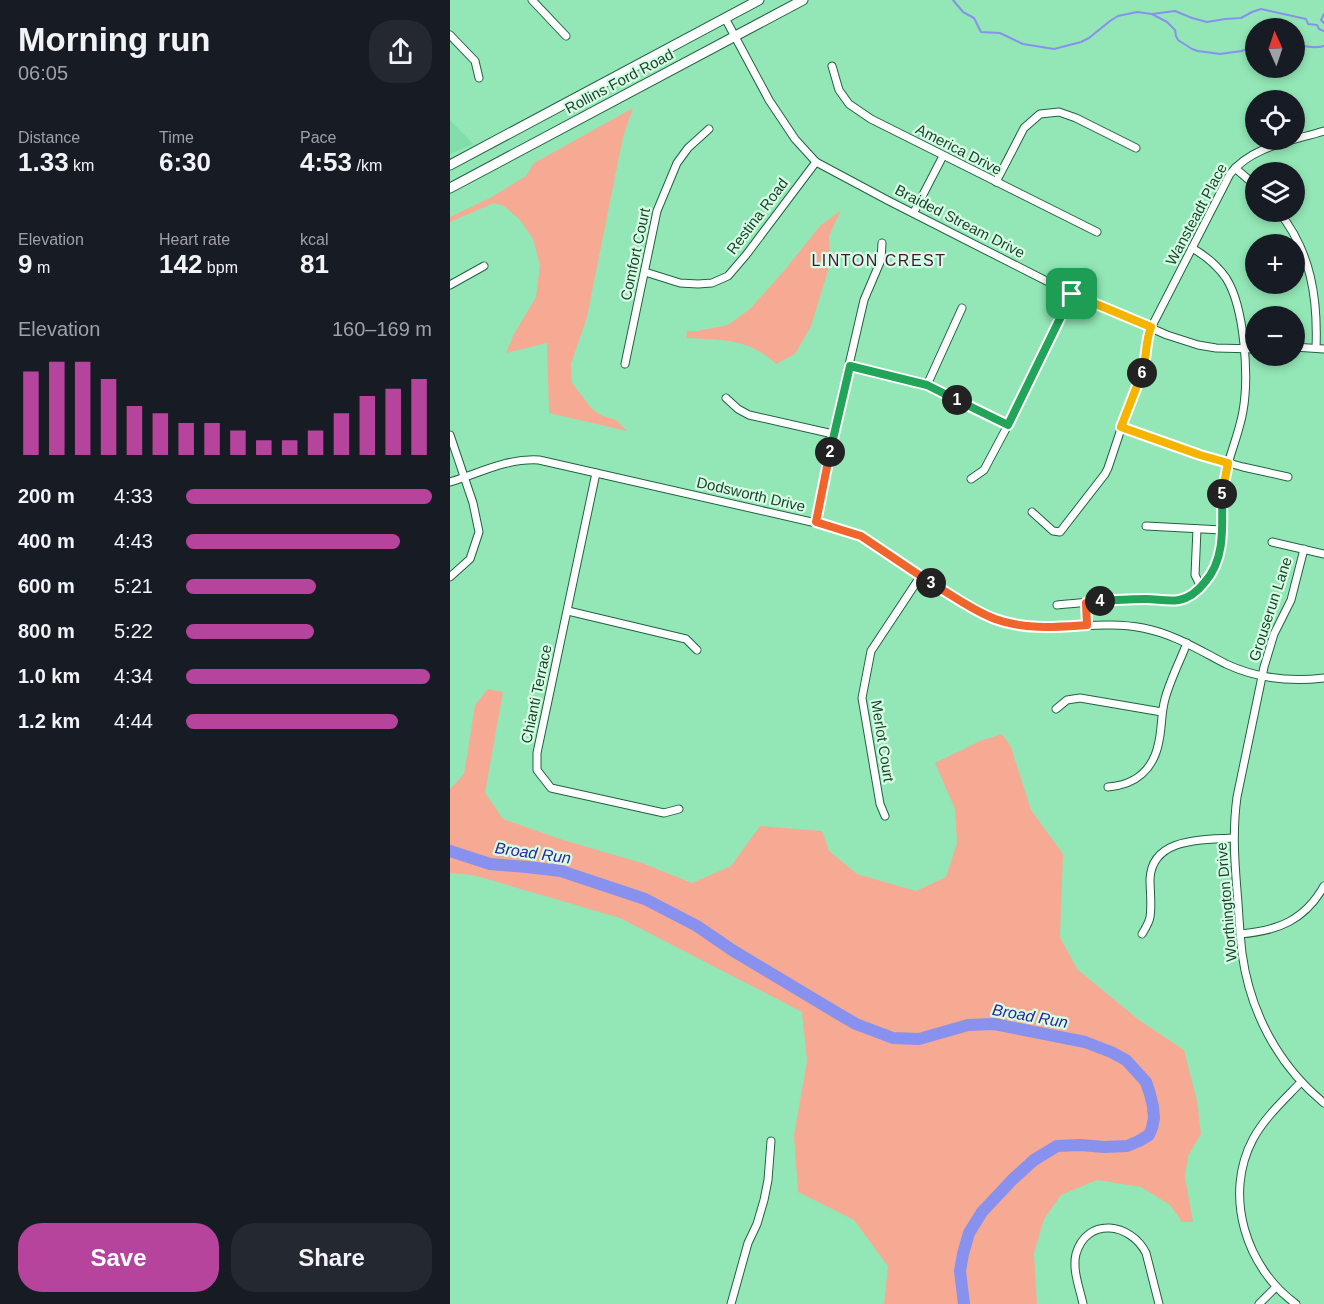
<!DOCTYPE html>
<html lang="en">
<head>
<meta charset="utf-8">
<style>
  body { margin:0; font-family:Helvetica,sans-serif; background:#242831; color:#f1f3f6; height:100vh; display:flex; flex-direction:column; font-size:22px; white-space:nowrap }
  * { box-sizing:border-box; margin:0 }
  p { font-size:20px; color:#9ea1a6 }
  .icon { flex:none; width:33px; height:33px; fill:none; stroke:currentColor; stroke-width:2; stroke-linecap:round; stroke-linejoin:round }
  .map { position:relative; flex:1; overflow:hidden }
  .details { display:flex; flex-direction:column; background:#171b24; width:450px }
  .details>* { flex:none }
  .needle { width:39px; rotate:357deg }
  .buttons { position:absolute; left:795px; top:18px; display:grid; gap:12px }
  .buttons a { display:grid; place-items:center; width:60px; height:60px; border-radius:50%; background:#171b24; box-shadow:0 3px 9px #0003; font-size:30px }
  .pin { position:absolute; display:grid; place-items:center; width:51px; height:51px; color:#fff; margin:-26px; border-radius:12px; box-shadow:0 3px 9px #0006 }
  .km { position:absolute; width:30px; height:30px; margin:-15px; border-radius:50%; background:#222; color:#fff; font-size:16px; line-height:30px; text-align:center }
  .round { display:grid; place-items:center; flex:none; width:63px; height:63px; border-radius:24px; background:#242831 }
  .overview { display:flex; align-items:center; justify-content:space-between; height:102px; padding:0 18px }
  h1 { font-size:33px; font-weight:700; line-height:45px }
  .metrics { display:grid; grid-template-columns:repeat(3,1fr); gap:9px; height:102px; padding:6px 18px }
  .metrics div { display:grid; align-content:center }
  .metrics b { font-size:26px; font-weight:700 }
  .metrics small { font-size:16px; font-weight:400 }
  .metrics p { font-size:16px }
  .chart { height:168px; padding:12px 18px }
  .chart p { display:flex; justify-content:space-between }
  .chart svg { width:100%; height:108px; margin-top:6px; stroke:#b6439c; stroke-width:6 }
  .primary-button { display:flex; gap:12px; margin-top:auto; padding:12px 18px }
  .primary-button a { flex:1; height:69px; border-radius:24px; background:#b6439c; color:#fff; font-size:24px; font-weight:700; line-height:69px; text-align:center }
  .primary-button a+a { background:#242831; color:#f1f3f6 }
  ul { padding:0 18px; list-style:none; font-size:20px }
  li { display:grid; grid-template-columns:96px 72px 1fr; align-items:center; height:45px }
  li i { height:15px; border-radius:8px; background:#b6439c }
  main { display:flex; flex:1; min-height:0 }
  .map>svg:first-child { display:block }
  .built { fill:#81dda9 }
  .green { fill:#f6aa93 }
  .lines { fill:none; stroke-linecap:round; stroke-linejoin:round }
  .stream { stroke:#8891ed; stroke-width:2 }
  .river { stroke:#8891ed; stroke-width:12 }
  .minor-casing { stroke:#216241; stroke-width:9 }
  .secondary-casing { stroke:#216241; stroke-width:11 }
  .minor { stroke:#fff; stroke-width:7 }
  .secondary { stroke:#fff; stroke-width:9 }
  .split-1-casing { stroke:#fff; stroke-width:12 }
  .split-2-casing { stroke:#fff; stroke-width:12 }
  .split-3-casing { stroke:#fff; stroke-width:12 }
  .split-4-casing { stroke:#fff; stroke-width:12 }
  .split-5-casing { stroke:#fff; stroke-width:12 }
  .split-6-casing { stroke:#fff; stroke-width:12 }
  .split-7-casing { stroke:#fff; stroke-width:12 }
  .split-1 { stroke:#22a559; stroke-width:8 }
  .split-2 { stroke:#22a559; stroke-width:8 }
  .split-3 { stroke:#f0652b; stroke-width:8 }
  .split-4 { stroke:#f0652b; stroke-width:8 }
  .split-5 { stroke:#22a559; stroke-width:8 }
  .split-6 { stroke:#f5b400; stroke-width:8 }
  .split-7 { stroke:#f5b400; stroke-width:8 }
  .labels { text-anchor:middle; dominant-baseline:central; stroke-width:4.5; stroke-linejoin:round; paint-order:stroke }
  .street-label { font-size:15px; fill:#1c3f2c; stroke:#d5fee4 }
  .neighbourhood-label { font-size:16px; letter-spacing:1.5px; fill:#4a133e; stroke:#d5fee4 }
  .water-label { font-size:16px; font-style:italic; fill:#321ca3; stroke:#d5fee4 }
</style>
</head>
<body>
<main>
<section class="details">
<div class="overview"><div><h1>Morning run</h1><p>06:05</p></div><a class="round"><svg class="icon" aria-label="share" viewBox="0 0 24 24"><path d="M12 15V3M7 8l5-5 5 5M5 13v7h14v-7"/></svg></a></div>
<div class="metrics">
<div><p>Distance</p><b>1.33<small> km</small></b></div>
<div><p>Time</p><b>6:30</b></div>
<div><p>Pace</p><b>4:53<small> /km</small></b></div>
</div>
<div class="metrics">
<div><p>Elevation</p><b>9<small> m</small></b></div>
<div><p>Heart rate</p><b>142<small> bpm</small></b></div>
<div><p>kcal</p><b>81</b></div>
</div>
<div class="chart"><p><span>Elevation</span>160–169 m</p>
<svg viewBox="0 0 160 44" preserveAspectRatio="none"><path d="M5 44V10M15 44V6M25 44V6M35 44V13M45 44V24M55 44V27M65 44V31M75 44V31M85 44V34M95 44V38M105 44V38M115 44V34M125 44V27M135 44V20M145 44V17M155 44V13"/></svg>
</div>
<ul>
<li><b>200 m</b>4:33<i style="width:100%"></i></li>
<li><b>400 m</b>4:43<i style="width:87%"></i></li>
<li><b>600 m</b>5:21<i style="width:53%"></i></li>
<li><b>800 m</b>5:22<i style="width:52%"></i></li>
<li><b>1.0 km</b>4:34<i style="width:99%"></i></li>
<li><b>1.2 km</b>4:44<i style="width:86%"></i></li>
</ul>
<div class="primary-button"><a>Save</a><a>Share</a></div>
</section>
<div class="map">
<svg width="874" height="1304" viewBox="0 0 874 1304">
  <rect width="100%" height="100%" fill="#93e7b6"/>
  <!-- built -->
  <path class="built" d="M0 120 23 144 0 154Z"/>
  <!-- green -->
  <g class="green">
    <path d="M183 108 173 137 137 317 121 364 122 383 142 409 151 415 166 420 177 431 99 413 97 343 56 353 63 336 86 297 90 265 83 239 70 220 54 206 44 203 0 222V217L40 198 76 176 84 163Z"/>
    <path d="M391 210 379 236 380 264 361 326 345 354 326 364C298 338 273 340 236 338L237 331H247L278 325 300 309 333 272 370 226Z"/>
    <path d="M38 689 53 692 35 793 53 819 113 840 192 863 242 883 281 866 310 826 372 831 379 851 407 874 466 891 496 877 507 843 505 809 485 763 530 741 552 734 561 747 581 810 613 854 610 937 627 969 689 1020 734 1050 747 1101 751 1134 738 1156 735 1177 743 1222H732L720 1205 691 1187 647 1180 611 1195 594 1219 584 1253 587 1304H434L438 1266 404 1220 348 1192 344 1135 357 1061 352 1012 170 918 23 875 0 873V789L14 774 25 705Z"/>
  </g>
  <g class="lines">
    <!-- stream -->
    <g class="stream">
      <path d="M503 0 513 12 524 18 531 32 550 33 573 44 604 49 631 42 639 38 660 21 668 16 687 12 702 14 717 22 725 30 726 36 728 40 742 49 748 51 770 54 792 51 806 45"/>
      <path d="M702 14 725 11 742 18 757 22 775 19 791 18 802 12 811 9 856 19 858 24 867 25 869 29 874 31"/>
      <path d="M874 14 871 20 874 23"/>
      <path d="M844 44C854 46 865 49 874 46"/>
    </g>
    <!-- river -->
    <path class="river" d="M0 851 40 864 77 867 111 871 195 899 247 926 282 950 387 1013 406 1024 443 1038 469 1039 518 1025 544 1024 635 1042 661 1052 676 1060 696 1082 700 1094 703 1107 704 1118 702 1128 699 1135 689 1141 677 1146 654 1147 631 1145 607 1146 584 1160 563 1179 532 1212 519 1233 513 1254 510 1271 514 1304"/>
    <!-- minor casing -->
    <g class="minor-casing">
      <g id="minor">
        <path d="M82 0 116 36"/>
        <path d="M275 18 319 100 345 139 366 162 439 201 622 294 717 335 748 345 766 348 806 349"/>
        <path d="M0 35 25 61 29 78"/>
        <path d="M382 66 389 90 399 104 421 119 647 232"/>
        <path d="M785 168 806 186"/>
        <path d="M546 182 574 128 590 114 609 112 626 118 686 148"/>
        <path d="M464 212 493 156"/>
        <path d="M829 212C861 252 868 298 866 348"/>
        <path d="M195 272 230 283 248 284 262 283 278 276 296 255 366 162"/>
        <path d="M0 285 34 266"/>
        <path d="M844 347 874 349"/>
        <path d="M175 364 207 211 227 163 238 148 259 129"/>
        <path d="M400 366 477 385 558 425"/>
        <path d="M477 385 512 308"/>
        <path d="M276 398 288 409 299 415 383 434"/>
        <path d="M671 427 750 455 793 467 838 477"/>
        <path d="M0 435 23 503 29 532 20 559 0 577"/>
        <path d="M146 473 87 753V770L101 788 214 813 229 809"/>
        <path d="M521 479 534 470 558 425 622 294"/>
        <path d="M0 482C30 473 57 458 89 460L366 523C380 527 396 530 409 536 423 541 435 553 447 561 467 575 488 587 509 600 520 606 532 614 545 619 592 637 644 618 693 628 724 634 749 650 776 664 808 679 840 682 874 678"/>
        <path d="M582 512 603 531 610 532 655 474 658 468 674 420 693 369 696 344 701 328 780 174C802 146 842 141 874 131"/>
        <path d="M366 523 383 434 414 300 431 260 432 243"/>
        <path d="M696 526 772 530"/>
        <path d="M747 529 745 575 751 587"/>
        <path d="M822 542 874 554"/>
        <path d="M854 549 841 600 824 634 814 667 787 797C782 833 785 867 788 903 789 919 790 936 792 953 800 1012 828 1065 874 1103"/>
        <path d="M636 602 637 625"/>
        <path d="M607 605C631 603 655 600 679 599 694 599 716 603 729 600 735 598 741 596 746 592 780 564 768 520 774 481 778 457 789 435 793 411 799 377 795 308 776 278 767 265 756 256 742 248"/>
        <path d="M118 611 236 639 247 650"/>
        <path d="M606 709 617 700 630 698 712 712"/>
        <path d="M658 787C686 785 704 769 709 741 712 727 711 713 715 699 720 680 730 661 737 643"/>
        <path d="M435 816 430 804 412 698 421 651 470 577"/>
        <path d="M692 934C695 929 699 923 700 917 702 905 700 891 700 879 702 837 754 840 783 838"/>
        <path d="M790 934C828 931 855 920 874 886"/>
        <path d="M281 1304 298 1243 307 1224 314 1200 318 1180 321 1141"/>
        <path d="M633 1304C630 1289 622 1270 626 1254 637 1216 681 1223 696 1253L709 1304"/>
        <path d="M809 1304 826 1287"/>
        <path d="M846 1304C796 1268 773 1195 803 1139 815 1117 834 1100 851 1082"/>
      </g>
    </g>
    <!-- secondary casing -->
    <g class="secondary-casing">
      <g id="secondary">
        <path d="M0 165 309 0"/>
        <path d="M0 188 353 0"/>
      </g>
    </g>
    <!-- minor -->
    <use href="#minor" class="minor"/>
    <!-- secondary -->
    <use href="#secondary" class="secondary"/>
  </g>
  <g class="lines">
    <!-- split-1 casing -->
    <g class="split-1-casing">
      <path id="split-1" d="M507 400 558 425 622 294"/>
    </g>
    <!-- split-2 casing -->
    <g class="split-2-casing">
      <path id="split-2" d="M380 452 400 366 477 385 507 400"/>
    </g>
    <!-- split-3 casing -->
    <g class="split-3-casing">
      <path id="split-3" d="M380 452 366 522 411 536 481 583"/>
    </g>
    <!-- split-4 casing -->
    <g class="split-4-casing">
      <path id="split-4" d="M481 583C502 595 523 611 545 619 575 630 606 627 637 625L636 603 650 601"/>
    </g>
    <!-- split-5 casing -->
    <g class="split-5-casing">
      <path id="split-5" d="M650 601C666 600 681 599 696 599 707 599 718 602 729 600 740 598 748 591 755 582 776 558 772 525 772 494"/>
    </g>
    <!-- split-6 casing -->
    <g class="split-6-casing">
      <path id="split-6" d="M692 373 671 427 750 455 778 463 772 494"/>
    </g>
    <!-- split-7 casing -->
    <g class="split-7-casing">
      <path id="split-7" d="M622 294 701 327C695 342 697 358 692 373"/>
    </g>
    <!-- split-1 -->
    <use href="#split-1" class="split-1"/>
    <!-- split-2 -->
    <use href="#split-2" class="split-2"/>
    <!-- split-3 -->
    <use href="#split-3" class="split-3"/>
    <!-- split-4 -->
    <use href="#split-4" class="split-4"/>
    <!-- split-5 -->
    <use href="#split-5" class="split-5"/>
    <!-- split-6 -->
    <use href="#split-6" class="split-6"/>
    <!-- split-7 -->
    <use href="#split-7" class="split-7"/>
  </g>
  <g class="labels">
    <!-- street labels -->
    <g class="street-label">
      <text transform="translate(169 81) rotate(-28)">Rollins Ford Road</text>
      <text transform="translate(509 149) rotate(27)">America Drive</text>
      <text transform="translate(746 214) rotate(-62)">Wansteadt Place</text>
      <text transform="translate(307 216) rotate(-53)">Restina Road</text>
      <text transform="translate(510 221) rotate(27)">Braided Stream Drive</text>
      <text transform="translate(185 254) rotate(-78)">Comfort Court</text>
      <text transform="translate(301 494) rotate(13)">Dodsworth Drive</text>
      <text transform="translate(820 609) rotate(-72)">Grouserun Lane</text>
      <text transform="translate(86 694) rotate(-78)">Chianti Terrace</text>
      <text transform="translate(433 741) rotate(81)">Merlot Court</text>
      <text transform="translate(776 902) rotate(-95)">Worthington Drive</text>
    </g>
    <!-- neighbourhood labels -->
    <g class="neighbourhood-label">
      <text x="429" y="260">LINTON CREST</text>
    </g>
    <!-- water labels -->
    <g class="water-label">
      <text transform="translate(83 853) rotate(8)">Broad Run</text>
      <text transform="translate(580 1016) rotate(10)">Broad Run</text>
    </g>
  </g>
</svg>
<div class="buttons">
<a><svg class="needle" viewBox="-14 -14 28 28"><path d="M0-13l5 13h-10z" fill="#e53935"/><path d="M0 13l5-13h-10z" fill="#9ea1a6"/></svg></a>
<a><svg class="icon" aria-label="locate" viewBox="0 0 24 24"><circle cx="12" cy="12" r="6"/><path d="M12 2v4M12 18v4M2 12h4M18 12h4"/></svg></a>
<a><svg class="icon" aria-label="layers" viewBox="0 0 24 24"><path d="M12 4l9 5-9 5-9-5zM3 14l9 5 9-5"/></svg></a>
<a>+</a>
<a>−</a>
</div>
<div class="pin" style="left:622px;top:294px;background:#1e9e55"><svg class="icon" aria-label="arrive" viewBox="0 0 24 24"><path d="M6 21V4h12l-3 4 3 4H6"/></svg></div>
<b class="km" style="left:507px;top:400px">1</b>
<b class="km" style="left:380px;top:452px">2</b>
<b class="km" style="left:481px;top:583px">3</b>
<b class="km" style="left:650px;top:601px">4</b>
<b class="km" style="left:772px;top:494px">5</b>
<b class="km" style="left:692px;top:373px">6</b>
</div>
</main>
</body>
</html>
